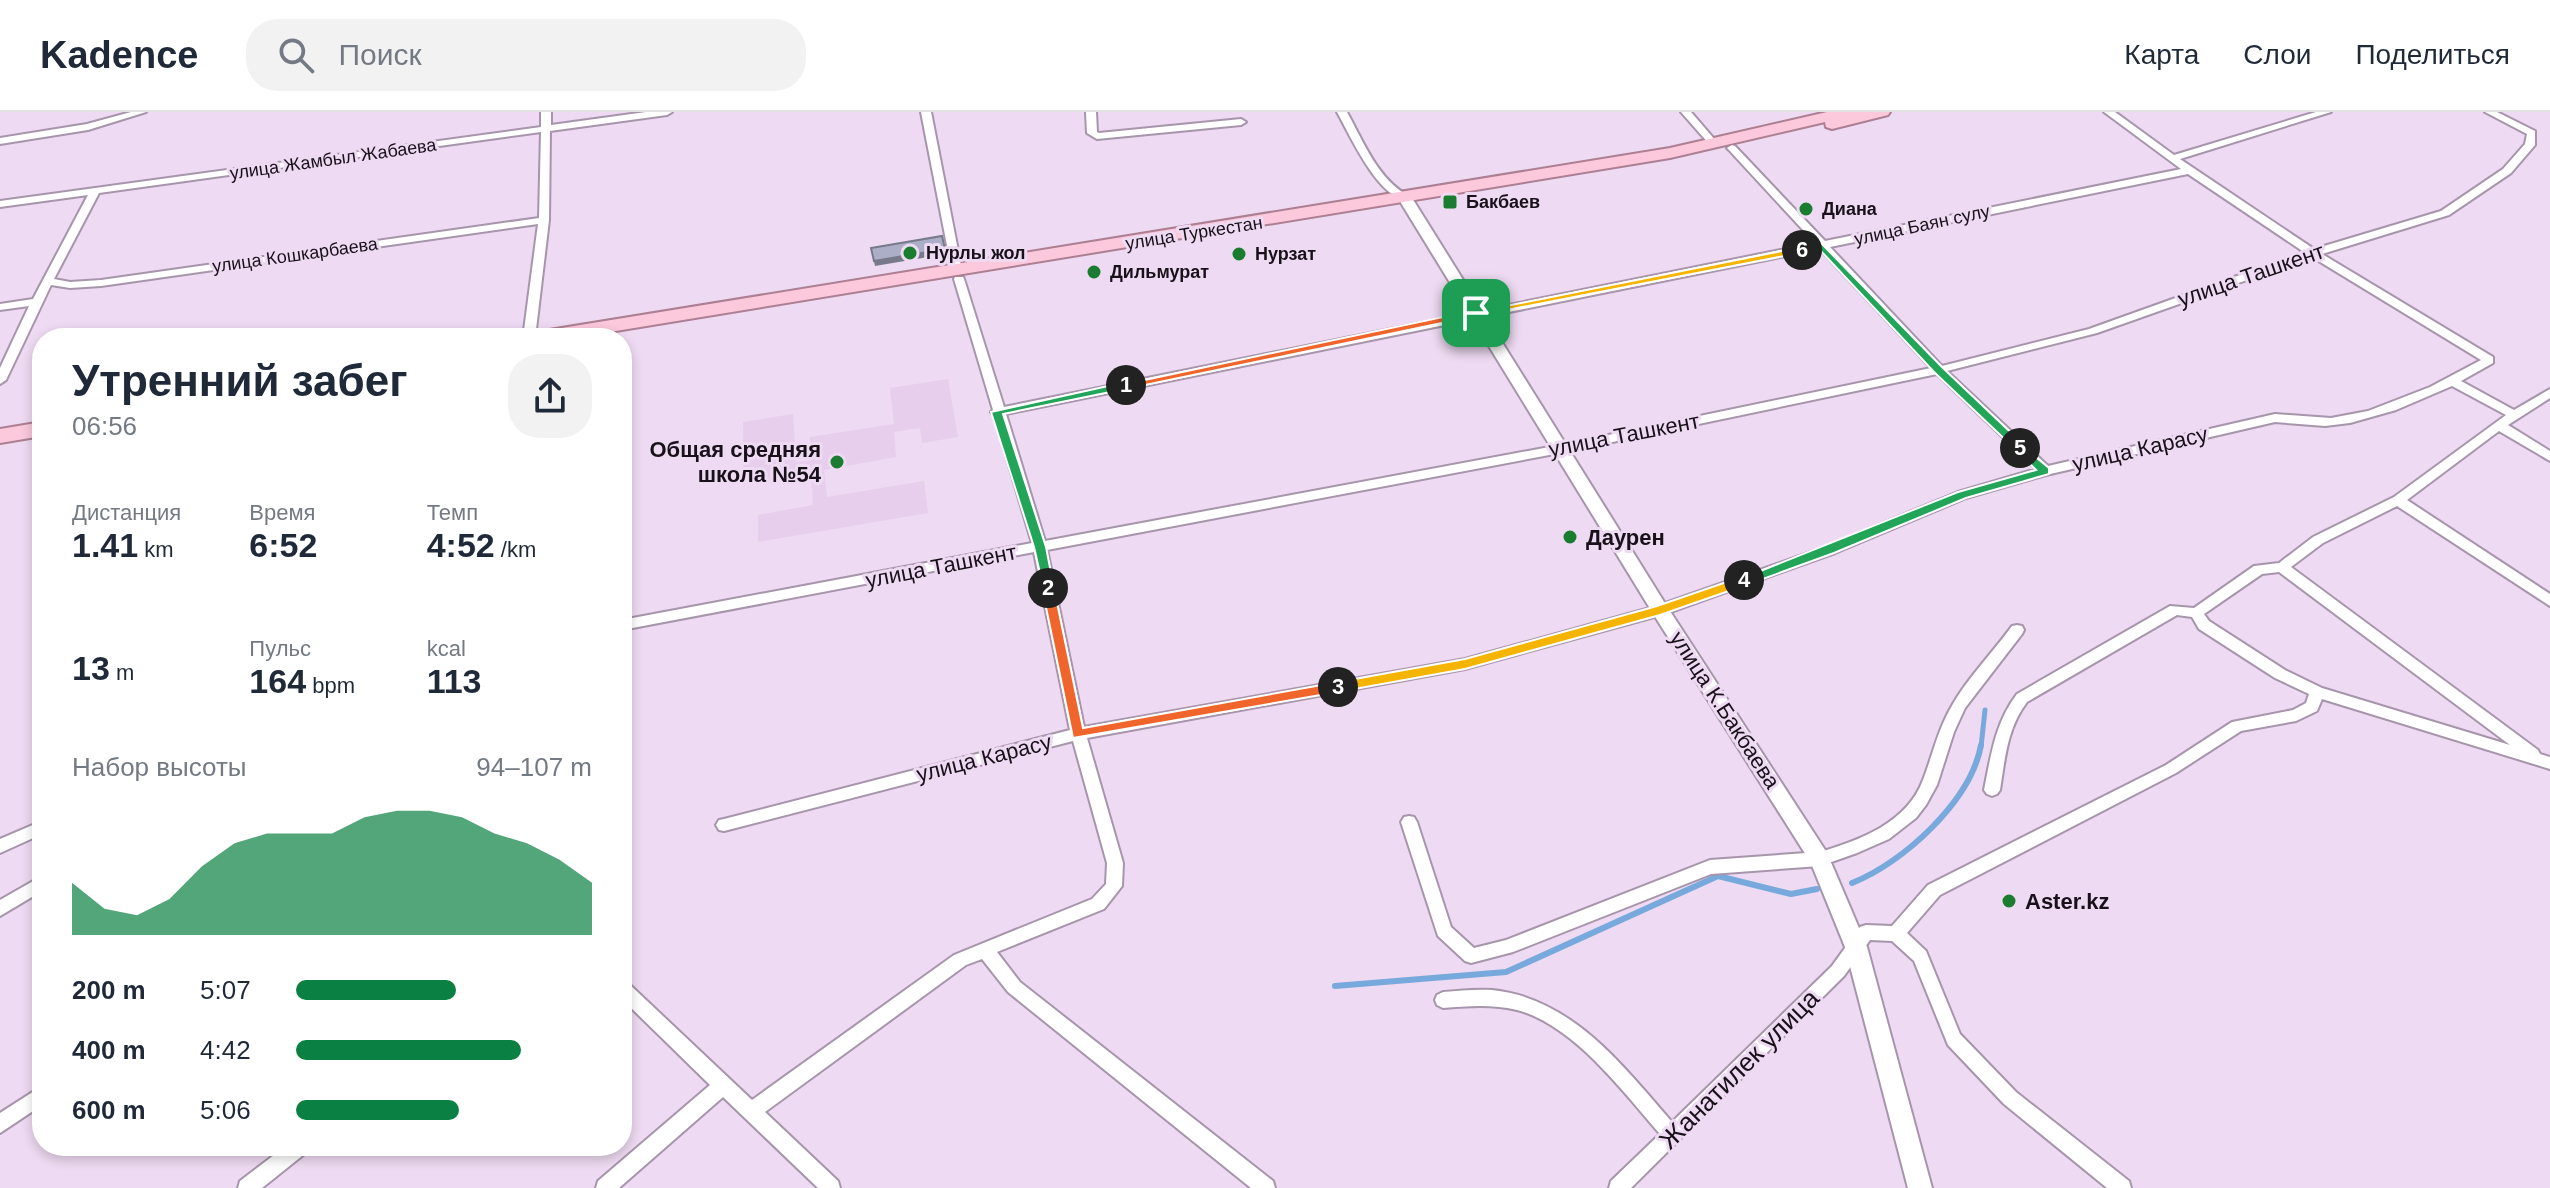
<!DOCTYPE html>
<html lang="ru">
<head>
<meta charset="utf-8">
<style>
  body { margin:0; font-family:Arial,sans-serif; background:#f2f2f3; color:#1f2937; height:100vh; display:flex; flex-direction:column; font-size:30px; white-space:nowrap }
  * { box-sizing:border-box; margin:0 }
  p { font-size:26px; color:#747a83 }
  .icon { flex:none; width:44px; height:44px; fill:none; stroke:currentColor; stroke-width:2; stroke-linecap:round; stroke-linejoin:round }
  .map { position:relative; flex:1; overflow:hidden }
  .details { position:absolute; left:32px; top:216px; width:600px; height:828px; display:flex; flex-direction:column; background:#fff; border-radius:32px; box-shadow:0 4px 12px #0003 }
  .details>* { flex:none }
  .pin { position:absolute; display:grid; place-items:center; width:68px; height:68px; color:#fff; margin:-34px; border-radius:16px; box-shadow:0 4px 12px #0006 }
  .km { position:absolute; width:40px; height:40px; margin:-20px; border-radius:50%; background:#222; color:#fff; font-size:22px; line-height:40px; text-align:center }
  .round { display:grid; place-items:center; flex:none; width:84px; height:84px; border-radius:32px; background:#f2f2f3 }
  .headline { display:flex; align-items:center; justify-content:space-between; height:136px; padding:0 40px }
  h1 { font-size:44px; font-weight:700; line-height:60px }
  .stats { display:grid; grid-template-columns:repeat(3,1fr); gap:12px; height:136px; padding:8px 40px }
  .stats div { display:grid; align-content:center }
  .stats b { font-size:34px; font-weight:700 }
  .stats small { font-size:22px; font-weight:400 }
  .stats p { font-size:22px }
  .chart { height:224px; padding:16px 40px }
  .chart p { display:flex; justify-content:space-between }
  .chart svg { width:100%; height:144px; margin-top:8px; fill:#0b8043; opacity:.7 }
  ul { padding:0 40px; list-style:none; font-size:26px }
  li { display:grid; grid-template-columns:128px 96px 1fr; align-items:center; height:60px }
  li i { height:20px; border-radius:10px; background:#0b8043 }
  header { display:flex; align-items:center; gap:48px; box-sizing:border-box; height:112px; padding:0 40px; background:#fff; border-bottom:2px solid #e0e1e3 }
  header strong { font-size:38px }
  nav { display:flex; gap:44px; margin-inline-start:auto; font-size:28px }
  .search { width:560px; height:72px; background:#f2f2f3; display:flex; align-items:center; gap:20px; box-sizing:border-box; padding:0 28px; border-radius:32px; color:#747a83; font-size:30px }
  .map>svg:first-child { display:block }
  .built { fill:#e6ceec }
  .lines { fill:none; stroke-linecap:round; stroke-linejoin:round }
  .stream-far1 { stroke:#78a9dc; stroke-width:5 }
  .stream { stroke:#78a9dc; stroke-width:6 }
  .minor-casing { stroke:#a795ab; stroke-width:4 }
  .tertiary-casing { stroke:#a795ab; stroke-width:4 }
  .trunk-casing { stroke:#ac7f92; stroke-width:4 }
  .minor { fill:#fff; fill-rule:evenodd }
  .tertiary { fill:#fff; fill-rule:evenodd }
  .trunk { fill:#fcc8dc; fill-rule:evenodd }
  .shaded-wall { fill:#78798b }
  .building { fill:#acadc7; stroke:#78798b; stroke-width:2 }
  .split-1 { fill:#f0652b; stroke:#fff; stroke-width:2 }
  .split-2 { fill:#22a559; stroke:#fff; stroke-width:2 }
  .split-3 { fill:#f0652b; stroke:#fff; stroke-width:2 }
  .split-4 { fill:#f5b400; stroke:#fff; stroke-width:2 }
  .split-5 { fill:#22a559; stroke:#fff; stroke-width:2 }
  .split-6 { fill:#22a559; stroke:#fff; stroke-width:2 }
  .split-7 { fill:#f5b400; stroke:#fff; stroke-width:2 }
  .poi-dot { fill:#197c2f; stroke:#eedaf2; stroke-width:3 }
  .labels { text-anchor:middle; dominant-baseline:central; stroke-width:6; stroke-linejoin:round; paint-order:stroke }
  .far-street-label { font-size:18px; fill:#181119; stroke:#eedaf2 }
  .far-poi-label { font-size:18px; font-weight:bold; fill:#181119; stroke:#eedaf2; text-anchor:start }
  .street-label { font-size:22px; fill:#181119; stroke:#eedaf2 }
  .poi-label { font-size:22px; font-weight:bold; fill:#181119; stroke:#eedaf2; text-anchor:start }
  .near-street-label { font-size:26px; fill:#181119; stroke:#eedaf2 }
</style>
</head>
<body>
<header>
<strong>Kadence</strong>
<div class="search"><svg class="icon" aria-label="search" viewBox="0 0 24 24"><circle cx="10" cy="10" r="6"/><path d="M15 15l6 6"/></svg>Поиск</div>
<nav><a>Карта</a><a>Слои</a><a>Поделиться</a></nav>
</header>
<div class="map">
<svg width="2550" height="1076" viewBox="0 0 2550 1076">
  <rect width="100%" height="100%" fill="#eedaf2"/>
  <!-- built -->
  <path class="built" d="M948 267 958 325 922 331 920 316 894 320 896 345 824 358 827 385 924 369 928 401 758 430V403L813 393 811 362 744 372 743 310 793 302 796 350 811 348 810 325 894 312 890 276Z"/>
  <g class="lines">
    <!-- stream-far1 -->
    <path class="stream-far1" d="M1981 635 1985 598"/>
    <!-- stream -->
    <g class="stream">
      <path d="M1852 771C1903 751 1971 689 1981 633"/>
      <path d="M1335 874 1506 860 1718 764 1791 782 1817 777"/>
    </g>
    <!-- minor casing -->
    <g class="minor-casing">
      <g id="minor">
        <path d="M131 0H146L88 18 0 32V26L87 12Z"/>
        <path d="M541 0H551V13L646 0H672L667 3 550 19 549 108 535 226H523L538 112 101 174 70 176 51 173 6 268 0 272V256L29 194 0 198V192L33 187 88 83 0 95V89L541 15ZM541 20 539 106 101 168 70 170 54 167 99 81Z"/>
        <path d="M921 0H931L962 159 957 162 952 159Z"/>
        <path d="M1086 0H1096L1097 20 1099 21 1241 7 1246 10 1241 13 1097 27 1087 21Z"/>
        <path d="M1337 0H1347C1363 29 1378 68 1409 84V88C1379 89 1350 23 1337 0Z"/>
        <path d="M1681 0H1691L1716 29V33H1710Z"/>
        <path d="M2104 0H2115L2174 43 2316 0H2331L2180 47 2314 137 2441 99 2503 57 2525 32 2527 22 2485 0H2497L2535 19V33L2511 61 2449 103 2322 142 2493 245V251L2461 269 2514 298 2550 277V286L2508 313 2550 339V349L2499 319 2407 388 2550 482V494L2397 394 2323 431 2291 455 2538 638 2540 642 2550 645V657L2322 587 2317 599 2296 609 2241 619 2176 661 1940 783 1907 821 1926 839 1960 922 2016 980 2129 1069 2131 1076H2107L2004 992 1948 933 1914 849 1892 829 1870 828 1844 864 1631 1076H1609L1611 1069 1660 1022C1623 980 1574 913 1517 898 1492 892 1468 894 1443 896L1437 893 1435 888 1437 883 1443 880C1459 879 1476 877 1492 878 1572 886 1623 954 1672 1010L1832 854 1860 815 1866 813 1892 814 1928 773 2166 653 2232 610 2293 598 2306 591 2309 582 2275 566 2199 517 2192 505 2177 503 2027 590C2007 616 2005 647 2000 678L1997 682 1992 684 1987 682 1984 678C1991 643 1995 611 2017 582L2170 494 2194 496 2254 454 2279 451 2313 425 2394 385 2506 303 2452 274 2396 298 2350 311 2325 314 2275 310 2046 363 1966 386 1835 441 1665 502 1465 557 1087 626 1123 751 1122 774 1104 797 997 840 1020 870 1273 1069 1275 1076H1251L1008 880 982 847 966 853 765 1000 838 1069 840 1076H818L723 985 619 1076H596L598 1069 710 973 622 887V868L628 871 752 988 954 843 1092 787 1106 772 1107 751 1073 629 724 719 719 718 716 713 719 708 724 707 1070 618 1034 440 622 518V508L1032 431 994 303 991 300 993 298 954 167 955 165H963L964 167 1004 295 1815 131 1729 38 1727 36 1732 33 1735 34 1825 129 2181 57ZM2188 62 2304 140 2089 217 1942 254 1830 135ZM1820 137 1931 256 1560 333 1045 429 1006 302ZM2312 145 2481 248 2430 275 2368 299 2331 306 2275 302 2048 354 1947 259 2097 221ZM1937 262 2036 357 1958 380 1825 435 1657 494 1465 547 1084 615 1047 438 1560 341ZM2279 460 2510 633 2322 576 2285 558 2209 509 2204 502 2262 462Z"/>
        <path d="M2017 513 2022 514 2024 518 2022 522 1965 596 1954 620 1937 673 1926 693 1916 706 1889 727 1857 741 1820 754 1711 762 1513 840 1471 851 1465 849 1438 824 1401 710 1404 705 1409 704 1414 705 1417 710 1451 815 1474 836 1506 828 1710 748 1820 740C1860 728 1907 711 1923 668 1932 645 1937 621 1949 599 1966 567 1991 543 2012 514Z"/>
        <path d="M42 709V722L0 741V727Z"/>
        <path d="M42 764V779L0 804V788Z"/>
        <path d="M42 974V993L0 1021V1001Z"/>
        <path d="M286 1034H310L307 1040 262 1076H238L240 1069Z"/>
      </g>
    </g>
    <!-- tertiary casing -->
    <g class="tertiary-casing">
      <path id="tertiary" d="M1405 82 1412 86 1666 493 1827 741 1867 835 1932 1076H1908L1845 835 1811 751 1654 503 1398 86Z"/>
    </g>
    <!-- trunk casing -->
    <g class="trunk-casing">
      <g id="trunk">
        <path d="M1827 0H1890L1888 3 1832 17 1826 15 1825 10 1670 46 573 226H527L537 220 1670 36Z"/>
        <path d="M42 310V324L0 331V317Z"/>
      </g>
    </g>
    <!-- minor -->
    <use href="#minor" class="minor"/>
    <!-- tertiary -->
    <use href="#tertiary" class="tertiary"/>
    <!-- trunk -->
    <use href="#trunk" class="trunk"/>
  </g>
  <!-- shaded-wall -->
  <path class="shaded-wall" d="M945 137 946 142 875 154 874 149Z"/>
  <!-- building -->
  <path class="building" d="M942 124 945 137 874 149 871 136Z"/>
  <!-- split-1 -->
  <path class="split-1" d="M1476 198 1480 199V203L1126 277 1121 273Z"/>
  <!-- split-2 -->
  <path class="split-2" d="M1126 270 1130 271V276L1003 302 1046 435 1054 476 1048 480 1044 479 1034 435 991 300Z"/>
  <!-- split-3 -->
  <path class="split-3" d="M1048 471 1054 476 1083 616 1338 570 1344 575 1338 580 1073 626 1042 476Z"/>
  <!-- split-4 -->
  <path class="split-4" d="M1744 464 1749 465V472L1660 503 1465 557 1338 580 1331 575 1338 570 1465 547 1657 494Z"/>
  <!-- split-5 -->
  <path class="split-5" d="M2020 332 2049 356V362L1966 386 1834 441 1749 472H1740L1738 468 1958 380 2036 358 2014 336Z"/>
  <!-- split-6 -->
  <path class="split-6" d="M1821 131 1943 256 2024 333V338H2016L1935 261 1819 137 1802 141 1797 138Z"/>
  <!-- split-7 -->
  <path class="split-7" d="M1802 135 1805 140 1476 204 1471 201Z"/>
  <!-- markers -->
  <g class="poi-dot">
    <rect x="1442" y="82" width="16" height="16" rx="4"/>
    <circle cx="1806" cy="97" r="8"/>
    <circle cx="910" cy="141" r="8"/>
    <circle cx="1239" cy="142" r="8"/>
    <circle cx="1094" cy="160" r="8"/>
    <circle cx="837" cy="350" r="8"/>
    <circle cx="1570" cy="425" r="8"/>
    <circle cx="2009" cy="789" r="8"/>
  </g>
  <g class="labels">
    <!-- far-street labels -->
    <g class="far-street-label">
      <text transform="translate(333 47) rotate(-8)">улица Жамбыл Жабаева</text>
      <text transform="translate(1922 113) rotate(-12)">улица Баян сулу</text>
      <text transform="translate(1194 121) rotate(-9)">улица Туркестан</text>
      <text transform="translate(295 143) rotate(-8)">улица Кошкарбаева</text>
    </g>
    <!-- far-poi labels -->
    <g class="far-poi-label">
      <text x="1466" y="90">Бакбаев</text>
      <text x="1822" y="97">Диана</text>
      <text x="926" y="141">Нурлы жол</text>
      <text x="1255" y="142">Нурзат</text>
      <text x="1110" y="160">Дильмурат</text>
    </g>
    <!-- street labels -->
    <g class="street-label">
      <text transform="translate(2251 163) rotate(-19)">улица Ташкент</text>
      <text transform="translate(1624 323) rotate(-11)">улица Ташкент</text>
      <text transform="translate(2140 337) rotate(-13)">улица Карасу</text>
      <text transform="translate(941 454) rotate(-11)">улица Ташкент</text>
      <text transform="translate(1725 598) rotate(57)">улица К.Бакбаева</text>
      <text transform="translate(984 646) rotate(-14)">улица Карасу</text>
    </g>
    <!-- poi labels -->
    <g class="poi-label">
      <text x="821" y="337" text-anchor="end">Общая средняя<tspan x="821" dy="25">школа №54</tspan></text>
      <text x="1586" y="425">Даурен</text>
      <text x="2025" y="789">Aster.kz</text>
    </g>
    <!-- near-street labels -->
    <g class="near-street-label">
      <text transform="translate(1739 957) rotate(-45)">Жанатилек улица</text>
    </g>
  </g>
</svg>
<div class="pin" style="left:1476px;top:201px;background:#1e9e55"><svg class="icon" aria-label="arrive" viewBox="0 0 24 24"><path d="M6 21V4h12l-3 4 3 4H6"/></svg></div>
<b class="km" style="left:1126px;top:273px">1</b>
<b class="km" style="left:1048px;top:476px">2</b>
<b class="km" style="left:1338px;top:575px">3</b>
<b class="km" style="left:1744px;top:468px">4</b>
<b class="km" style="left:2020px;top:336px">5</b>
<b class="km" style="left:1802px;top:138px">6</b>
<section class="details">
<div class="headline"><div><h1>Утренний забег</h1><p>06:56</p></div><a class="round"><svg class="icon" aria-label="share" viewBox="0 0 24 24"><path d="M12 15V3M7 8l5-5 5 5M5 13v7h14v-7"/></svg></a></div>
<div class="stats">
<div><p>Дистанция</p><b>1.41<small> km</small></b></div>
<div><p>Время</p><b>6:52</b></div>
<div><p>Темп</p><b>4:52<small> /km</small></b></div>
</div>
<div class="stats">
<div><b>13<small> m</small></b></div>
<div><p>Пульс</p><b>164<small> bpm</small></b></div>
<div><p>kcal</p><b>113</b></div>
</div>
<div class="chart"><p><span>Набор высоты</span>94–107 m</p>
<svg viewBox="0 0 160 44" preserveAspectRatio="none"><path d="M0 44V28L10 36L20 38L30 33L40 23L50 16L60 13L70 13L80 13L90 8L100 6L110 6L120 8L130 13L140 16L150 21L160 28V44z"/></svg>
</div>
<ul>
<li><b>200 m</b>5:07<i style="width:54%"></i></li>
<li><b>400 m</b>4:42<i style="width:76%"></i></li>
<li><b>600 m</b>5:06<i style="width:55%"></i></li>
</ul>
</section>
</div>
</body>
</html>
